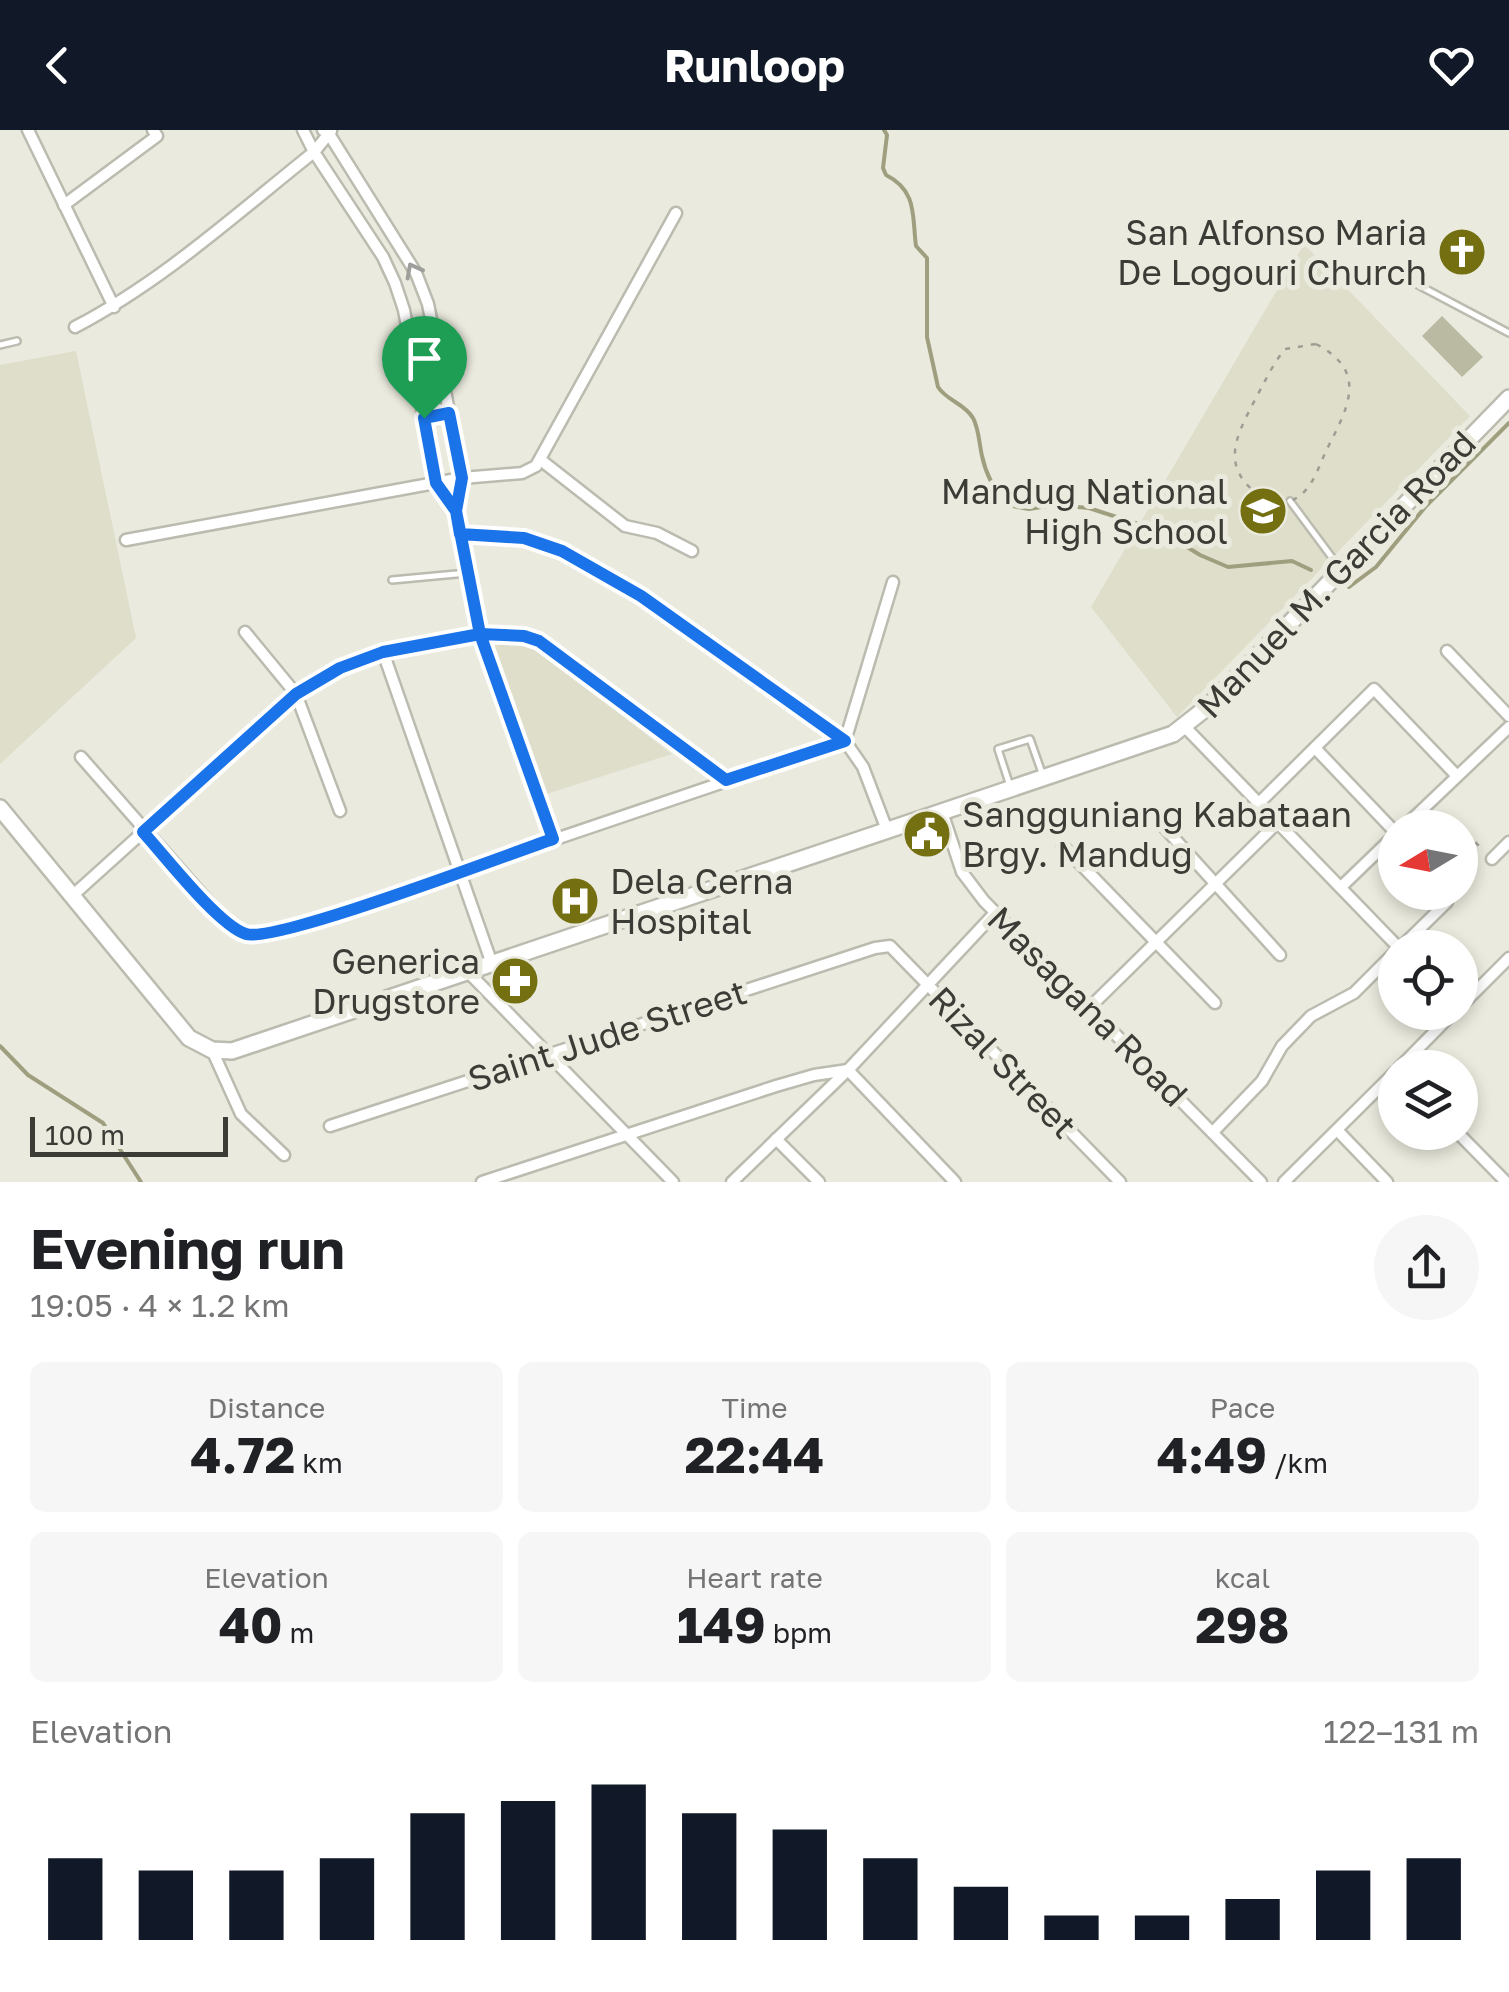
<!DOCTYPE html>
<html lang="en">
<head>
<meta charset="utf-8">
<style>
  body { margin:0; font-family:"Golos Text",sans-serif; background:#f6f6f6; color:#202124; height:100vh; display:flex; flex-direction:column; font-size:38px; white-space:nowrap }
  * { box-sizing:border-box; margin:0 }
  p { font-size:32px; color:#757577 }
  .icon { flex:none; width:55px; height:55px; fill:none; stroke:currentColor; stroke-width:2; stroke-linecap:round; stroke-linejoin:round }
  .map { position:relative; height:1052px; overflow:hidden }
  .panel { display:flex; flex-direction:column; background:#fff; flex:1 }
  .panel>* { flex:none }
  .needle { width:65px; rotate:260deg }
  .buttons { position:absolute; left:1378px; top:680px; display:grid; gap:20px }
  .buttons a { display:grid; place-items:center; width:100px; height:100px; border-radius:50%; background:#fff; box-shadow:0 5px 15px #0003; font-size:50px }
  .scale { position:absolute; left:30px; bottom:25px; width:198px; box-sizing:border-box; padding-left:10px; border:5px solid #3c3c37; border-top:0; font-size:28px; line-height:35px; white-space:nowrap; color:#3c3c37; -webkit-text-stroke:8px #eaeade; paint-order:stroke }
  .pin { position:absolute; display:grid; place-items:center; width:85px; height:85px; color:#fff; margin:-102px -42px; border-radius:50% 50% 50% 0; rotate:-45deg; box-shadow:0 0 10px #0007 }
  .pin .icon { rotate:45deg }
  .round { display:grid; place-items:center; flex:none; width:105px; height:105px; border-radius:52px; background:#f6f6f6 }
  .overview { display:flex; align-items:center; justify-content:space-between; height:170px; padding:0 30px }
  h1 { font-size:55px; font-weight:700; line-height:75px }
  .stats { display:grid; grid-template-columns:repeat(3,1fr); gap:15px; height:170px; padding:10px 30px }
  .stats div { display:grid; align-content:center; border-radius:15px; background:#f6f6f6; text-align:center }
  .stats b { font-size:50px; font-weight:700 }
  .stats small { font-size:28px; font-weight:400 }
  .stats p { font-size:28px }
  .chart { height:280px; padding:20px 30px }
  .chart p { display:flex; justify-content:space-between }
  .chart svg { width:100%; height:180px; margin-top:10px; stroke:#111827; stroke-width:6 }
  header { display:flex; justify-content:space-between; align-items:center; height:130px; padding:0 30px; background:#111827; color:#fff; font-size:45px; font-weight:700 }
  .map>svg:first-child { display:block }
  .built { fill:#dedecb }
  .green { fill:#babaa2 }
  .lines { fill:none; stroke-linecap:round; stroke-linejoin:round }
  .stream { stroke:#9f9f80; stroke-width:4 }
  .lane-casing { stroke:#bbbbb0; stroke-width:10 }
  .street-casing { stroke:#bbbbb0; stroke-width:15 }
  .secondary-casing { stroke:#bbbbb0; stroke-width:20 }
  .path { stroke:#9d9d94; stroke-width:2.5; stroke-dasharray:5 8; stroke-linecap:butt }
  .lane { stroke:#fff; stroke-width:5 }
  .street { stroke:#fff; stroke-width:10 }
  .secondary { stroke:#fff; stroke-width:15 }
  .oneway { stroke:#9e9e9b }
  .route-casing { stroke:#fff; stroke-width:20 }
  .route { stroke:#1a73e8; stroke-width:12 }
  .labels { text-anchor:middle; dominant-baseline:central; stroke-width:10; stroke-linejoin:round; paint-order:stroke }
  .poi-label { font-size:35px; fill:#3c3c37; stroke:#eaeade; text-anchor:end }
  .street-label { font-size:35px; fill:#3c3c37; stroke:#eaeade }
</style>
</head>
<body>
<header><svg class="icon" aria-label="back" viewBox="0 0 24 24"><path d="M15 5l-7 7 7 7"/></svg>Runloop<svg class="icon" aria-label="heart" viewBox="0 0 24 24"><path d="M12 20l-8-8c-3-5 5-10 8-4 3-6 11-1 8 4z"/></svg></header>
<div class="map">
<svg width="1509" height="1052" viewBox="0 0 1509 1052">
  <rect width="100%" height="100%" fill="#eaeade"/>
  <!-- built -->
  <g class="built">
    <path d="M1304 114 1470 286 1177 587 1091 477Z"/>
    <path d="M76 221 136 508 0 634V235Z"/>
    <path d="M513 514 533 518 672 624 543 665 494 515Z"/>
  </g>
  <!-- green -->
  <path class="green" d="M1442 186 1483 227 1462 247 1422 206Z"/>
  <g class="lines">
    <!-- stream -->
    <g class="stream">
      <path d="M884 0 887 5 883 38 886 45C918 61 912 87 916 116L927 128V207L938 257C947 271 964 273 973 288 979 299 979 313 982 326 986 345 994 360 1007 375L1029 379 1054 375 1089 378 1163 402 1200 425 1228 437 1292 431 1311 440"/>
      <path d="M1349 457 1376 437 1426 376 1509 293"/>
      <path d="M0 916 28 945 103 993 141 1052"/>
    </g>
    <!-- lane casing -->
    <g class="lane-casing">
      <g id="lane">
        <path d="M1405 148 1509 203"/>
        <path d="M0 215 17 211"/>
        <path d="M1290 371 1339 437"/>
        <path d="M392 450 467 443"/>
        <path d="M1010 656 998 619 1030 609 1042 643"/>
      </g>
    </g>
    <!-- street casing -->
    <g class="street-casing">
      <g id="street">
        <path d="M28 0 114 177"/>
        <path d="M303 0 314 22 383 127 395 153 404 180 436 353 456 381"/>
        <path d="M323 0 329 4 416 143 428 174 462 348 456 381 480 505 553 709"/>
        <path d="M64 75 157 6 153 0"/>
        <path d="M75 197C163 151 236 84 314 22L331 1"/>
        <path d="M542 331 625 396 657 403 692 421"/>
        <path d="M461 405 523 408 562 421 641 466 845 611 863 637 887 700"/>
        <path d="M126 410 462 348 522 343 536 336 676 83"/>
        <path d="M245 502 296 564 340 681"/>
        <path d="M1447 521 1509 586"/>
        <path d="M383 522 492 834"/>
        <path d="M1185 597 1399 818"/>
        <path d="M845 611 893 452"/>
        <path d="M1315 618 1395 702"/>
        <path d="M81 627 218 783C248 813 264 805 302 795L845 611"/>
        <path d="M1259 673 1374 559 1457 646"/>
        <path d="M942 682 962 742 984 771 1261 1052"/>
        <path d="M1154 686 1280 825"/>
        <path d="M1403 698 1509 597"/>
        <path d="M1063 716 1215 873"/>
        <path d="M1492 729 1509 712"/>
        <path d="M1341 757 1395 705"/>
        <path d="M71 767 296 564 340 538 383 522 480 505H524L539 511 726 650"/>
        <path d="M1400 818 1447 772"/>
        <path d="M468 842 673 1052"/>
        <path d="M1460 877 1509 828"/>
        <path d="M1089 878 1278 692"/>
        <path d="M212 920 241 984 284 1025"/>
        <path d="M1399 938 1454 882"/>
        <path d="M848 940 955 1052"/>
        <path d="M330 996 875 818 890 816 1120 1052"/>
        <path d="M1337 1000 1387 1052"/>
        <path d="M1213 1002 1262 951 1282 916 1311 886 1354 863 1395 822"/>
        <path d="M1457 1002 1506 1052"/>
        <path d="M776 1009 819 1052"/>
        <path d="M482 1052 776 956 814 945 848 940"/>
        <path d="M732 1052 848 940 995 783"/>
        <path d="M1284 1052 1395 942"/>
      </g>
    </g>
    <!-- secondary casing -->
    <g class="secondary-casing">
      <path id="secondary" d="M0 678 189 908 212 920 232 921 1173 604 1210 575 1509 268"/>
    </g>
    <!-- path -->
    <g class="path">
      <path d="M1316 214C1370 242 1347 279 1326 321 1319 336 1313 357 1298 367 1288 374 1278 373 1267 371 1219 340 1233 311 1256 268 1265 251 1273 234 1285 219Z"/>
      <path d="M1466 703 1483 720"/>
    </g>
    <!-- lane -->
    <use href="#lane" class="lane"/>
    <!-- street -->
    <use href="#street" class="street"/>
    <!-- secondary -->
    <use href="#secondary" class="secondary"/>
  </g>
  <!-- one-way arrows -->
  <defs><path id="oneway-chevron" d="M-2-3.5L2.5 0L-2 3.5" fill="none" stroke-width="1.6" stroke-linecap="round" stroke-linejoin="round" transform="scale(2.5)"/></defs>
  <use class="oneway" href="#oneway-chevron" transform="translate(413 140) rotate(-118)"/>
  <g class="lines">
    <!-- route casing -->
    <g class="route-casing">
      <path id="route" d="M424 288 436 353 456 381 480 504 553 709C506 725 277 813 246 804 219 796 164 725 143 702L296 564 340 538 383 522 480 504 524 506 539 511 726 650 845 611 641 466 562 421 524 408 460 404 456 381 462 348 449 283 424 288"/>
    </g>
    <!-- route -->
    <use href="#route" class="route"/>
  </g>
  <!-- icons -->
  <defs>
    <g id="church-disc" transform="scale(2.5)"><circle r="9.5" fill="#747012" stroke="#eaeade"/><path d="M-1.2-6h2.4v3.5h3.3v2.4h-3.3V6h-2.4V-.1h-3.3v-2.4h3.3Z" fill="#fff"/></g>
    <g id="school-disc" transform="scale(2.5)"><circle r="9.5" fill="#747012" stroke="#eaeade"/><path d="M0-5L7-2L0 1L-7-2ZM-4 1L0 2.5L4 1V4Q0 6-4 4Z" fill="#fff"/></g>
    <g id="civic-disc" transform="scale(2.5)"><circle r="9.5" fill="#747012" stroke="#eaeade"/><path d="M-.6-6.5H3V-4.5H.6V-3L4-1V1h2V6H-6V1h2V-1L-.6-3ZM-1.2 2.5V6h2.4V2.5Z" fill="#fff"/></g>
    <g id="hospital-disc" transform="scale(2.5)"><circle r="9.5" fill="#747012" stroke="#eaeade"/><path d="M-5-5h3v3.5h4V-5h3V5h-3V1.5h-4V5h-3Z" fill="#fff"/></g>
    <g id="pharmacy-disc" transform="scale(2.5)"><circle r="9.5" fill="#747012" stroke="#eaeade"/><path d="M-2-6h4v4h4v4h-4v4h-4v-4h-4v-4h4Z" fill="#fff"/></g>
  </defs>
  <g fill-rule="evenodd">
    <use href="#church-disc" x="1462" y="122"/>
    <use href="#school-disc" x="1263" y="381"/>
    <use href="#civic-disc" x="927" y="704"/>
    <use href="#hospital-disc" x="575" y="771"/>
    <use href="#pharmacy-disc" x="515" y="851"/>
  </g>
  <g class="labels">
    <!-- poi labels -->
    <g class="poi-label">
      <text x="1427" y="102">San Alfonso Maria<tspan x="1427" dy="40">De Logouri Church</tspan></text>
      <text x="1228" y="361">Mandug National<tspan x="1228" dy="40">High School</tspan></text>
      <text x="962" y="684" text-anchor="start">Sangguniang Kabataan<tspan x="962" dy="40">Brgy. Mandug</tspan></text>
      <text x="610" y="751" text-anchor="start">Dela Cerna<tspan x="610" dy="40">Hospital</tspan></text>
      <text x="480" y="831">Generica<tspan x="480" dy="40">Drugstore</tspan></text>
    </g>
    <!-- street labels -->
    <g class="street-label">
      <text transform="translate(1336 444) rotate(-46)">Manuel M. Garcia Road</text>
      <text transform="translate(1088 876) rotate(45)">Masagana Road</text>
      <text transform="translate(607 905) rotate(-18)">Saint Jude Street</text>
      <text transform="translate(1003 932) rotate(46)">Rizal Street</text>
    </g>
  </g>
</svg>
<div class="buttons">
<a><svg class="needle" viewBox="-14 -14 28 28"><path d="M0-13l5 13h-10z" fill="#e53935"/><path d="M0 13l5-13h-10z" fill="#757577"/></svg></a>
<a><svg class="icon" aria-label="locate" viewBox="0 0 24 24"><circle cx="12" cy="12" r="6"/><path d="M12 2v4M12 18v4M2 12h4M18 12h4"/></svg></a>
<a><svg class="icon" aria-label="layers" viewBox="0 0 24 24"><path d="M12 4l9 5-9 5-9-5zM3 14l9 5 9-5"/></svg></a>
</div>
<div class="scale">100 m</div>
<div class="pin" style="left:424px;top:288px;background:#1e9e55"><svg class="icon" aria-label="arrive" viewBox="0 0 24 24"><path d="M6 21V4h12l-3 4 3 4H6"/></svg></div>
</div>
<section class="panel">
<div class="overview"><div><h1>Evening run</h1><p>19:05 · 4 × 1.2 km</p></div><a class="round"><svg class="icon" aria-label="share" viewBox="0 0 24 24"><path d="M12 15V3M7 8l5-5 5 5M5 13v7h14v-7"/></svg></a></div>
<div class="stats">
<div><p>Distance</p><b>4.72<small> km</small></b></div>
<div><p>Time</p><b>22:44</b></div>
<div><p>Pace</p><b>4:49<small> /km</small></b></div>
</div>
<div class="stats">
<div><p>Elevation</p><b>40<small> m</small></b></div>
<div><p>Heart rate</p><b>149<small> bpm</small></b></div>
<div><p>kcal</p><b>298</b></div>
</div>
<div class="chart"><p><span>Elevation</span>122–131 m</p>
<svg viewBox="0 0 160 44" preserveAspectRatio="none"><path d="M5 44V24M15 44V27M25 44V27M35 44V24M45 44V13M55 44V10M65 44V6M75 44V13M85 44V17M95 44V24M105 44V31M115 44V38M125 44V38M135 44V34M145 44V27M155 44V24"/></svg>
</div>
</section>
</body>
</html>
